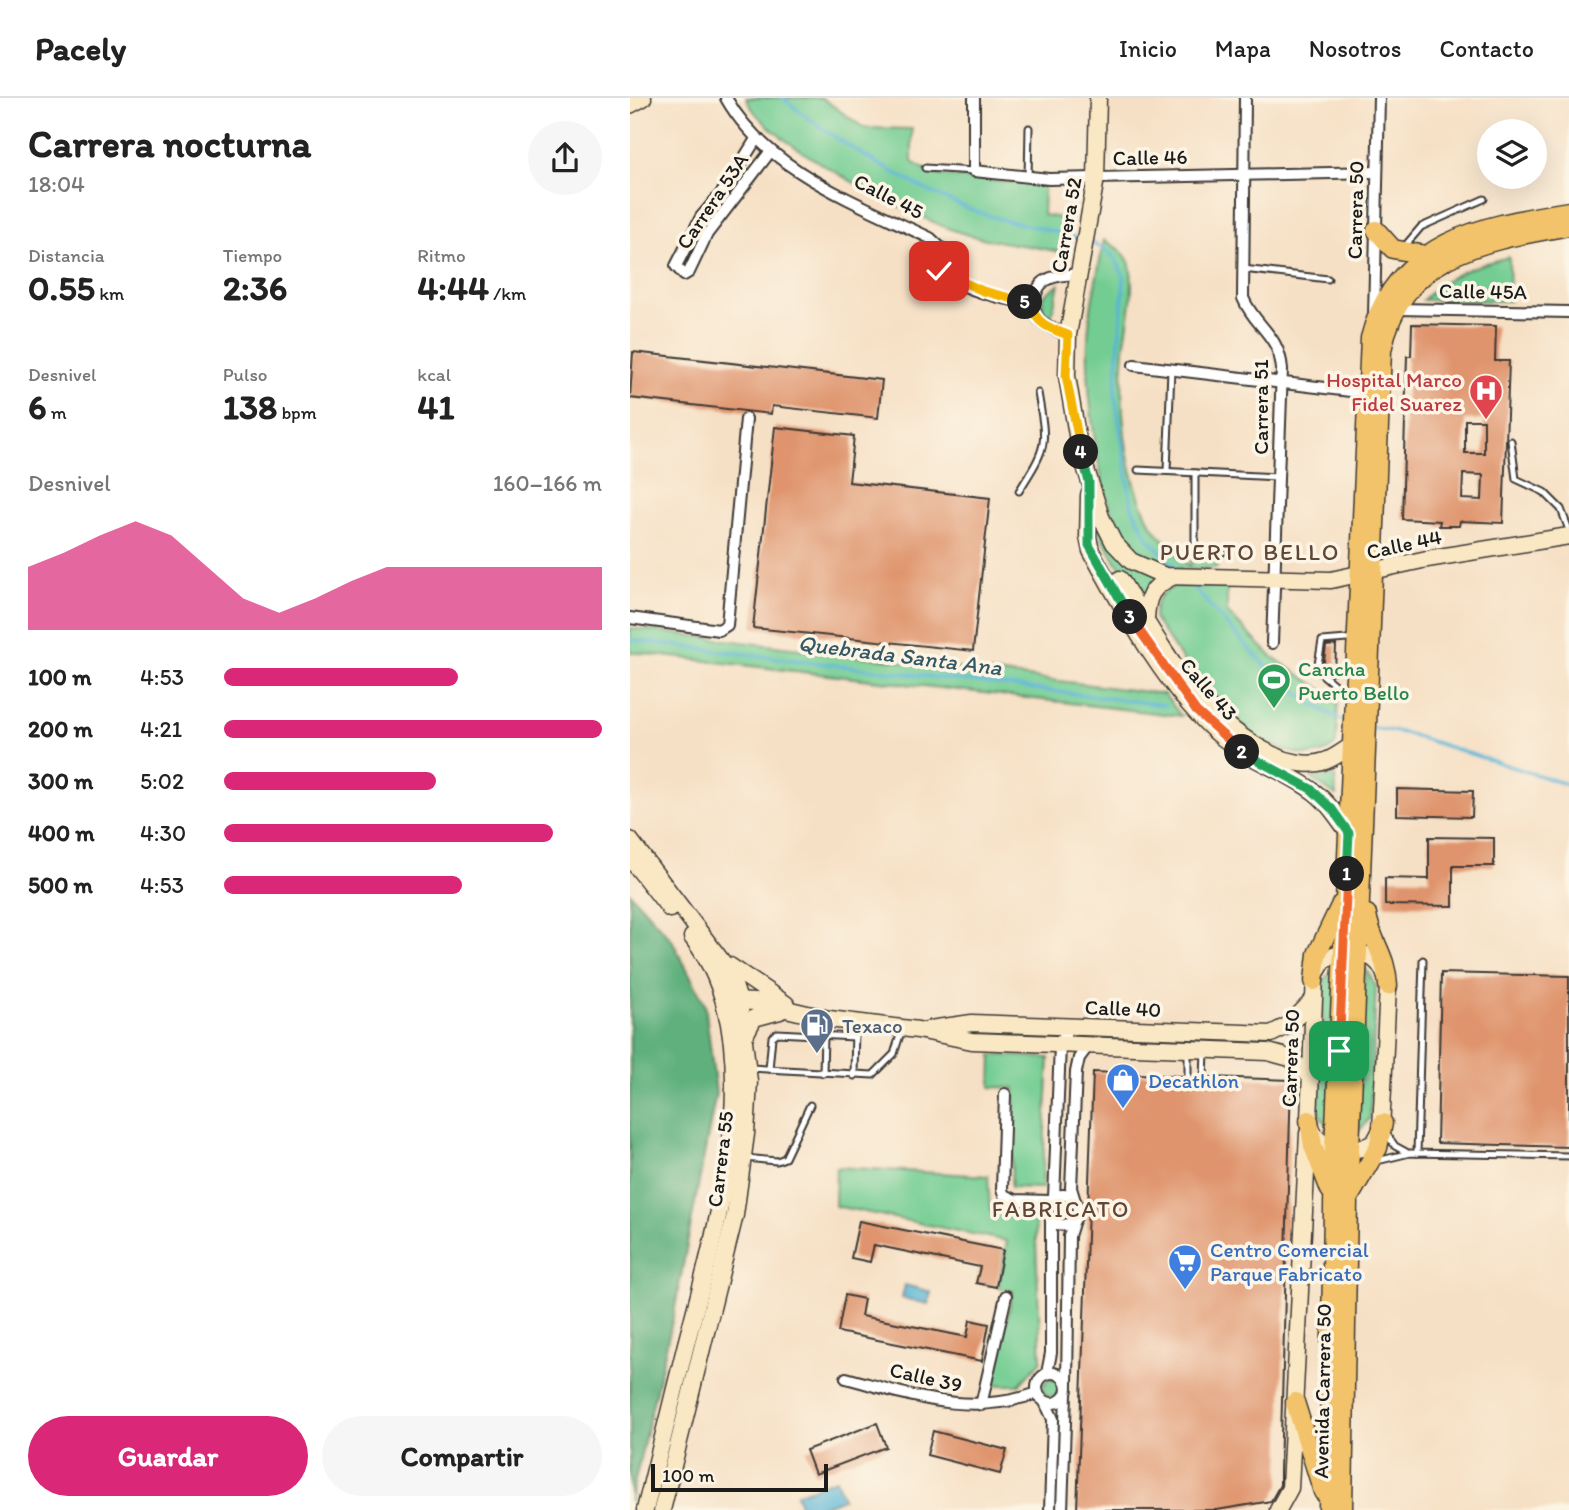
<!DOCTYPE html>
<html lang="es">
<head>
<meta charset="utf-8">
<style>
  body { margin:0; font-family:Itim,sans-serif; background:#f6f6f6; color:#222; height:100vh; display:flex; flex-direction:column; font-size:26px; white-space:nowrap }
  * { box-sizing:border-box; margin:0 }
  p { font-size:23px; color:#767676 }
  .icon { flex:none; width:38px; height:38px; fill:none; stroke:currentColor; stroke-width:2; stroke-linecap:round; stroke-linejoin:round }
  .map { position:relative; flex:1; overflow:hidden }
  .panel { display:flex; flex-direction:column; background:#fff; width:630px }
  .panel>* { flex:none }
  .tools { position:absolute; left:847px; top:21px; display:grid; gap:14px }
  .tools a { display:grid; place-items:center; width:70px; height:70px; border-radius:50%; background:#fff; box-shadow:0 7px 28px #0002; font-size:35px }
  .scale { position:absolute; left:21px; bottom:18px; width:177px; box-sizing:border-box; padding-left:7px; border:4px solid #1c1c1c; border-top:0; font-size:19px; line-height:24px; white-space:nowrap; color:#1c1c1c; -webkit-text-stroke:5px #fcf5e5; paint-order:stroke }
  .pin { position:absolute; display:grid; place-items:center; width:60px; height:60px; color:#fff; margin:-30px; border-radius:14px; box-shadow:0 4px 10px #0006 }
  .km { position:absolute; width:35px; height:35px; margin:-18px; border-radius:50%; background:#222; color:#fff; font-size:19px; line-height:35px; text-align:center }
  .round { display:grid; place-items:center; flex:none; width:74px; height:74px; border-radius:37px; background:#f6f6f6 }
  .summary { display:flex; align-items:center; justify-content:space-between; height:119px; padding:0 28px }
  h1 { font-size:38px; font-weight:700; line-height:52px }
  .stats { display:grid; grid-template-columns:repeat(3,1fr); gap:10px; height:119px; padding:7px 28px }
  .stats div { display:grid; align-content:center }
  .stats b { font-size:35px; font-weight:700 }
  .stats small { font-size:19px; font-weight:400 }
  .stats p { font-size:19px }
  .chart { height:196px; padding:14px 28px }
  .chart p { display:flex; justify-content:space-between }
  .chart svg { width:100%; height:126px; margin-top:7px; fill:#db2777; opacity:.7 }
  .button { display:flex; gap:14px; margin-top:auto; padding:14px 28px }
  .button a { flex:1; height:80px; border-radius:42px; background:#db2777; color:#fff; font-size:28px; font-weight:700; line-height:80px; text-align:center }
  .button a+a { background:#f6f6f6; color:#222 }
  ul { padding:0 28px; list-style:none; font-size:23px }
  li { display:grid; grid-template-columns:112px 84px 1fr; align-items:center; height:52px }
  li i { height:18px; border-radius:9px; background:#db2777 }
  header { display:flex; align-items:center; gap:42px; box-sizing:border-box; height:98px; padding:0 35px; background:#fff; border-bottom:2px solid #e0e0e0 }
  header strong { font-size:33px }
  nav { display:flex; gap:38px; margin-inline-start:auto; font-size:24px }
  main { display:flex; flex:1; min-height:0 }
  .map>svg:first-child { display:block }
  .green { fill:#73cd93; stroke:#487458; stroke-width:2 }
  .forest { fill:#5eb07d; stroke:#3d664c; stroke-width:2 }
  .water { fill:#57b3d5; stroke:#3a6878; stroke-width:2 }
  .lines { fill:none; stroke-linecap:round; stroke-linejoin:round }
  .stream { stroke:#57b3d5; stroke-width:3.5 }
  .building { fill:#df946d; fill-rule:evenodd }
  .lane-casing { stroke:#3d3935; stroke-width:9 }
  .street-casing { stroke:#3d3935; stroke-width:14 }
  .secondary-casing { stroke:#3d3935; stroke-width:19 }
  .primary-casing { stroke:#3d3935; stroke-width:21 }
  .lane { stroke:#fff; stroke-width:5 }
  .street { stroke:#fff; stroke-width:10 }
  .secondary { stroke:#fae7c3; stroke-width:16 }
  .primary { stroke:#f2c36a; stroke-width:18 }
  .split-1-casing { stroke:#fff; stroke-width:14 }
  .split-2-casing { stroke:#fff; stroke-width:14 }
  .split-3-casing { stroke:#fff; stroke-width:14 }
  .split-4-casing { stroke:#fff; stroke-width:14 }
  .split-5-casing { stroke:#fff; stroke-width:14 }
  .split-6-casing { stroke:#fff; stroke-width:14 }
  .split-1 { stroke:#f0652b; stroke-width:9 }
  .split-2 { stroke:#22a559; stroke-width:9 }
  .split-3 { stroke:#f0652b; stroke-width:9 }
  .split-4 { stroke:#22a559; stroke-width:9 }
  .split-5 { stroke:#f5b400; stroke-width:9 }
  .split-6 { stroke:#f5b400; stroke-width:9 }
  .labels { text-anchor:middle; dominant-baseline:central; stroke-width:7; stroke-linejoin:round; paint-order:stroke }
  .street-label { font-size:21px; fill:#1c1c1c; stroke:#fcf5e5 }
  .health-label { font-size:21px; fill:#be3a42; stroke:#fcf5e5; text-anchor:end }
  .leisure-label { font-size:21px; fill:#27864d; stroke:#fcf5e5; text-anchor:start }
  .service-label { font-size:21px; fill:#4e5e75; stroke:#fcf5e5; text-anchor:start }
  .shop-label { font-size:21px; fill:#366cbe; stroke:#fcf5e5; text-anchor:start }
  .neighbourhood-label { font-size:23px; letter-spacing:2px; fill:#604638; stroke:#fcf5e5 }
  .water-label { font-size:23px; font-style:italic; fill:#345866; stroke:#fcf5e5 }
</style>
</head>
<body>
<header>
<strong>Pacely</strong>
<nav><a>Inicio</a><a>Mapa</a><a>Nosotros</a><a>Contacto</a></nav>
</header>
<main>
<section class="panel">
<div class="summary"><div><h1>Carrera nocturna</h1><p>18:04</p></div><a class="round"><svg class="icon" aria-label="share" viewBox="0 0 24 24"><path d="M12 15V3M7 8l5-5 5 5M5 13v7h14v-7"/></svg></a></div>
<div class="stats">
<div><p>Distancia</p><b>0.55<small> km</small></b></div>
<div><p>Tiempo</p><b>2:36</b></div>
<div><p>Ritmo</p><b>4:44<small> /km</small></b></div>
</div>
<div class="stats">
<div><p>Desnivel</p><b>6<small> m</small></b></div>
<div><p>Pulso</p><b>138<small> bpm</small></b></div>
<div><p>kcal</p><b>41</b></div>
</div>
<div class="chart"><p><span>Desnivel</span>160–166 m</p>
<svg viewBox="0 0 160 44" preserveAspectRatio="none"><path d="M0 44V22L10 17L20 11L30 6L40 11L50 22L60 33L70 38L80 33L90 27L100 22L110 22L120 22L130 22L140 22L150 22L160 22V44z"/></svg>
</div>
<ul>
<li><b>100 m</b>4:53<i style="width:62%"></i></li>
<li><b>200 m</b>4:21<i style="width:100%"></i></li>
<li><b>300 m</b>5:02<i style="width:56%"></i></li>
<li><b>400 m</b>4:30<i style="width:87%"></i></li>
<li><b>500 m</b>4:53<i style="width:63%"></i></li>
</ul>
<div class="button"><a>Guardar</a><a>Compartir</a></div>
</section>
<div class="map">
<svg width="939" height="1412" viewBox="0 0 939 1412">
  <rect width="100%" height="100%" fill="#fcf5e5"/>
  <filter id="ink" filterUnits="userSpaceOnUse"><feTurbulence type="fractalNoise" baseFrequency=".0143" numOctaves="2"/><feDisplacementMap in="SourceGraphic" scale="14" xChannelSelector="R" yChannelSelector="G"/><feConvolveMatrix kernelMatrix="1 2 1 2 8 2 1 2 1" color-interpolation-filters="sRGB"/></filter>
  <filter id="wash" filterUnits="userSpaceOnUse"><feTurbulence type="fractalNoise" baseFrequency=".00686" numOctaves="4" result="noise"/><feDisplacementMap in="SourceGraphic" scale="28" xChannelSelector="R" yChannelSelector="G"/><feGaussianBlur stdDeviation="1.57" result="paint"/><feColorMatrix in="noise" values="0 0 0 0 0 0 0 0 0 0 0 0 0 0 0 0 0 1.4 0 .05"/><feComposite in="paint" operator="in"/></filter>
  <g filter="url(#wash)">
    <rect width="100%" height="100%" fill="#f6e0c5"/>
    <!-- green -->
    <g class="green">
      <path d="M116 0H192L234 30 282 31V64L305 77 414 88 413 117 437 121 430 154C395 146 354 144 320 131 274 113 133 44 116 0Z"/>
      <path d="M474 142C484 148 497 155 500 167 506 193 497 226 494 252 489 306 494 371 518 420 527 438 546 454 560 469L561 458 587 459V470C568 470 540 473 523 464 510 458 494 446 488 432 467 389 456 290 458 242 459 209 468 175 474 142Z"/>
      <path d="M879 159 880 203 793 202C817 176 845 167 879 159Z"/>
      <path d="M429 186 420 225 412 218 413 198Z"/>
      <path d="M465 420 531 481 510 502 470 437Z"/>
      <path d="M546 488 597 489V514L641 558 708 602 706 646C695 658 677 659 661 654 597 635 561 573 524 521 524 503 530 494 546 488Z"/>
      <path d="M0 530 534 596 551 618 0 554Z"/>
      <path d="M705 678 706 698 681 680Z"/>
      <path d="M706 868 699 1033 688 1013 694 882Z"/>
      <path d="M735 869 746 889 740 1020 728 1034Z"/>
      <path d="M362 957 419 960 412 1090 381 1089 385 990 361 989Z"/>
      <path d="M206 1069 358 1078 360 1112 405 1119 411 1263 389 1287H362L383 1193 368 1190 377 1143 205 1108Z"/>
      <circle cx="433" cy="1112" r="9"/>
      <circle cx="422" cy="1290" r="9"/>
    </g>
    <!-- forest -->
    <path class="forest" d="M0 795 42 842 75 906 86 995 44 1215 0 1404Z"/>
    <!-- water -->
    <g class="water">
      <path d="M275 1187 301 1194 298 1206 272 1200Z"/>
      <path d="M206 1381 213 1400 182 1412H172L166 1396Z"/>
    </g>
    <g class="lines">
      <!-- stream -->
      <g class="stream">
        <path d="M153 0C202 42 301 101 363 119 392 127 422 131 451 142"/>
        <path d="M459 144 473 150 485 160 494 179 485 297 502 409 518 440 548 472"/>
        <path d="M558 483C604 534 653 597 718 625"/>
        <path d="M0 542 535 607"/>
        <path d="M743 630 775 635 939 687"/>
      </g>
    </g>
    <g id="blocks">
      <!-- building -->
      <g class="building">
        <path d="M782 226 866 228 865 263H879L873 425 830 423 829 428H809L810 423 772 421 777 258H781ZM835 322H854V355H835ZM833 376 853 377 852 402 832 401Z"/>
        <path d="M3 254 252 282 248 320 142 308 141 316 0 300Z"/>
        <path d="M145 329 224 338 219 384 360 400 343 553 123 530Z"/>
        <path d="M706 547 705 576H700L693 570 696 548Z"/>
        <path d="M767 691 843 693 842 719 767 717Z"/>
        <path d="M799 739 864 740V768H823V808L755 807V780L799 781Z"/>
        <path d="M811 875 939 878V1049L807 1045Z"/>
        <path d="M463 974 553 978 557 983 569 978 573 984 579 979 661 982 650 1374V1387L641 1403 587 1412H447Z"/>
        <path d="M229 1123 373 1152 366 1189 346 1185 350 1169 244 1147 240 1164 221 1160Z"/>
        <path d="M215 1197 234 1201 231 1218 292 1230 337 1239 340 1222 359 1226 352 1263 208 1234Z"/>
        <path d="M247 1325 256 1349 185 1376 176 1352Z"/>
        <path d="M303 1333 377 1352 370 1376 297 1357Z"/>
      </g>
    </g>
  </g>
  <g filter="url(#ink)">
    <use href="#blocks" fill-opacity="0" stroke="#3d3935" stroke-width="2"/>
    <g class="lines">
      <!-- lane casing -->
      <g class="lane-casing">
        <g id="lane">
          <path d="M295 70 344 73"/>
          <path d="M398 80 399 30"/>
          <path d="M774 149 791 129 854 101"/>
          <path d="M613 171 698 181"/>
          <path d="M881 343 886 381 914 394 931 411 939 432"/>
          <path d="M508 372 648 379"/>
          <path d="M537 373 541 272"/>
          <path d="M565 375V453L593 454"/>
          <path d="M389 393C418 347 417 348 408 295"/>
          <path d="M719 599 687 572 692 543 717 541 724 538"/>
          <path d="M121 970 243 977 264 956 272 931"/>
          <path d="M139 971 142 939 147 935 225 939"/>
          <path d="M193 975 194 938"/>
          <path d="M224 978 225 928"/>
          <path d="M558 978V954"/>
          <path d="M574 979 575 954"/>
          <path d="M756 1035 765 1048 776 1054"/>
          <path d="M787 1055 793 862"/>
          <path d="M114 1060 147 1063 155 1060 180 1007"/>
          <path d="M747 1063 780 1055 939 1058"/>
        </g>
      </g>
      <!-- street casing -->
      <g class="street-casing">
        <g id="street">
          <path d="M96 0C137 73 228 105 300 140L314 153 309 173C332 192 373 201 402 205"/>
          <path d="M344 0V73L419 81 747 74"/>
          <path d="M615 0 613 200C625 229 649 236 652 271L642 545"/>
          <path d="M126 41 95 91 71 119 46 168 54 177 59 174 77 136 140 54"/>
          <path d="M766 211 939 214"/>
          <path d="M744 218 749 0"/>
          <path d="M438 237C417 229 397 221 406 196 408 188 413 183 421 180 429 177 439 177 448 176"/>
          <path d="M504 267 737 295"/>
          <path d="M0 520 89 532 97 527 116 321"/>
          <path d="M375 996 372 1092 374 1097 385 1102 420 1103"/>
          <circle cx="433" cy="1112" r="15"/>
          <path d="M424 1100 430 947 439 929"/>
          <path d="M445 1103 441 1090 446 974 449 960 458 948"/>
          <path d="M417 1275 421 1255V1121"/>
          <circle cx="422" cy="1290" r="15"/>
          <path d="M216 1280C284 1298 338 1319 408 1295"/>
          <path d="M437 1286 439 1138 444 1122"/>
          <path d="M414 1302 423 1321 420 1412"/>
          <path d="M351 1307 376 1198"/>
          <path d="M432 1412 436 1296"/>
        </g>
      </g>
      <!-- secondary casing -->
      <g class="secondary-casing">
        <g id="secondary">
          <path d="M468 0 466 80 438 237 437 278 449 349 471 419 484 445 501 463 535 478 701 482 797 461 939 438"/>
          <path d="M0 7 13 0"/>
          <path d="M459 397 458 439 461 453C494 513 539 596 593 640 620 662 652 671 680 691 697 702 707 719 719 735"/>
          <path d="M490 481C532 548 569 622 643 657 658 664 679 669 695 663 705 660 714 652 723 647"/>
          <path d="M516 521C517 499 521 489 542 479"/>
          <path d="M0 742 100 874 109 903 119 983 116 1036 105 1117 32 1412"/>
          <path d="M0 760 40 811"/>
          <path d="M713 854C740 854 753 861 758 888L751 1032 744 1045C718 1058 685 1054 679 1022L685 877 694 862Z"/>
          <path d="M100 868 156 906"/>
          <path d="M100 903 126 904 199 921 288 932 342 943 638 954 660 960 681 979"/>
          <path d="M300 931 342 925 641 936 659 927 683 902"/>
          <path d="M114 939 124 920 150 913"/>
          <path d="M15 1412C29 1357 42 1301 56 1246 86 1131 144 943 62 839"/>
          <path d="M648 1412 660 1390 678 1035"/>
        </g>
      </g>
      <!-- primary casing -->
      <g class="primary-casing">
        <g id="primary">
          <path d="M746 132 763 151 796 157"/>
          <path d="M737 816C741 844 757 857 758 888"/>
          <path d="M684 883 687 856 711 806"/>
          <path d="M679 1022 683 1048 700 1092"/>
          <path d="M720 1098 748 1050 753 1025"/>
          <path d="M665 1304 693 1394"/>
          <path d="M698 1412 704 1051 740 240C765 143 853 127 939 113"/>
          <path d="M713 1412 718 1101 752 252C772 154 856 143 939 128"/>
        </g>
      </g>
      <!-- lane -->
      <use href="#lane" class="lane"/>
      <!-- street -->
      <use href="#street" class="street"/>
      <!-- secondary -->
      <use href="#secondary" class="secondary"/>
      <!-- primary -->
      <use href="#primary" class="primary"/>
    </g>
  </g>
  <g class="lines" filter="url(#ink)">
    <!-- split-1 casing -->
    <g class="split-1-casing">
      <path id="split-1" d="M709 953 717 776"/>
    </g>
    <!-- split-2 casing -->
    <g class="split-2-casing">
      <path id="split-2" d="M612 654 681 691 702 711 719 735 717 776"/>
    </g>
    <!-- split-3 casing -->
    <g class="split-3-casing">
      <path id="split-3" d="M500 519 566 613 612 654"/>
    </g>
    <!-- split-4 casing -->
    <g class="split-4-casing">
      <path id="split-4" d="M451 354 459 384V447L500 519"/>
    </g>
    <!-- split-5 casing -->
    <g class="split-5-casing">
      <path id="split-5" d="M395 204 402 205C403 225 421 231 438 237L436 278 451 354"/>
    </g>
    <!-- split-6 casing -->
    <g class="split-6-casing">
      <path id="split-6" d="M309 173 353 193 395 204"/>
    </g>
    <!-- split-1 -->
    <use href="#split-1" class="split-1"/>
    <!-- split-2 -->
    <use href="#split-2" class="split-2"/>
    <!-- split-3 -->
    <use href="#split-3" class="split-3"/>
    <!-- split-4 -->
    <use href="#split-4" class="split-4"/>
    <!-- split-5 -->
    <use href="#split-5" class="split-5"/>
    <!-- split-6 -->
    <use href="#split-6" class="split-6"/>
  </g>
  <!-- icons -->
  <defs>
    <g id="hospital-pin" transform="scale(1.75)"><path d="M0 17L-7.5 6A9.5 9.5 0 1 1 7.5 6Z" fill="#e0444e" stroke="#fcf5e5"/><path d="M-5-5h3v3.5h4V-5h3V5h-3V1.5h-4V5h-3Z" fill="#fff"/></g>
    <g id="stadium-pin" transform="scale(1.75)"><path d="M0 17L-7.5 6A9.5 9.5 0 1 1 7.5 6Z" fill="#2e9e5b" stroke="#fcf5e5"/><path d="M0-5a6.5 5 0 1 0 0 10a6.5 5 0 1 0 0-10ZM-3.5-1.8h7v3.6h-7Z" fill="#fff"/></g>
    <g id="fuel-pin" transform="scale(1.75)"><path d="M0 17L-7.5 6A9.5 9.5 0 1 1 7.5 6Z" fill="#5c6f8a" stroke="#fcf5e5"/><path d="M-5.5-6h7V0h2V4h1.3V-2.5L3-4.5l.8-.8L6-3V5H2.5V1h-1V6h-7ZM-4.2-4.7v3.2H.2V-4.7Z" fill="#fff"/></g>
    <g id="shop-pin" transform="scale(1.75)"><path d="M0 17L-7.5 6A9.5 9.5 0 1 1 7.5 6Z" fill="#3f7fe0" stroke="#fcf5e5"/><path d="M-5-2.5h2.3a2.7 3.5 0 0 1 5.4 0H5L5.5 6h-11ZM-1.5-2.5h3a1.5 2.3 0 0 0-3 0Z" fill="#fff"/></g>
    <g id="supermarket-pin" transform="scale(1.75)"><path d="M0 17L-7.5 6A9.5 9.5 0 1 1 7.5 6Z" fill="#3f7fe0" stroke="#fcf5e5"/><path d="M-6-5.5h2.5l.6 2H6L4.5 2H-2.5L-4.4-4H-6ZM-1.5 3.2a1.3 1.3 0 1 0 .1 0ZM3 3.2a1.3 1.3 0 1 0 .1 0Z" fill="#fff"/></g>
  </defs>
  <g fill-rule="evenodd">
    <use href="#hospital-pin" x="856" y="293"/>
    <use href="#stadium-pin" x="644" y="582"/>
    <use href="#fuel-pin" x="187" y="927"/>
    <use href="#shop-pin" x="493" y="982"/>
    <use href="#supermarket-pin" x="555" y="1163"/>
  </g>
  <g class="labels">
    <!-- street labels -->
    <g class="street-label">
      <text transform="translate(520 59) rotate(-1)">Calle 46</text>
      <text transform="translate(259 98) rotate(27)">Calle 45</text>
      <text transform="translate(82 103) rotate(-56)">Carrera 53A</text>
      <text transform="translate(725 112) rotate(-89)">Carrera 50</text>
      <text transform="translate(436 127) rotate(-80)">Carrera 52</text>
      <text transform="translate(853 193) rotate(1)">Calle 45A</text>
      <text transform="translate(630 309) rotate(-90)">Carrera 51</text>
      <text transform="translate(774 446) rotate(-12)">Calle 44</text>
      <text transform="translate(579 591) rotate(49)">Calle 43</text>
      <text transform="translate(493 910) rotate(2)">Calle 40</text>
      <text transform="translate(660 960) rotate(-88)">Carrera 50</text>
      <text transform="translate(90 1061) rotate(-83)">Carrera 55</text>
      <text transform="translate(296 1279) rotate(13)">Calle 39</text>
      <text transform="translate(692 1293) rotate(-89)">Avenida Carrera 50</text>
    </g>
    <!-- health labels -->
    <g class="health-label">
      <text x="832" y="281">Hospital Marco<tspan x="832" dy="24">Fidel Suarez</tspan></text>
    </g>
    <!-- leisure labels -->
    <g class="leisure-label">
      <text x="668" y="570">Cancha<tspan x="668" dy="24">Puerto Bello</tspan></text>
    </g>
    <!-- service labels -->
    <g class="service-label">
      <text x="212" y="927">Texaco</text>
    </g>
    <!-- shop labels -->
    <g class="shop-label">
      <text x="518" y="982">Decathlon</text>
      <text x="580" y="1151">Centro Comercial<tspan x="580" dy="24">Parque Fabricato</tspan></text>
    </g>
    <!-- neighbourhood labels -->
    <g class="neighbourhood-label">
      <text x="620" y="454">PUERTO BELLO</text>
      <text x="431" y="1111">FABRICATO</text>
    </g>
    <!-- water labels -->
    <g class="water-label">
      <text transform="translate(270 557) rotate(7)">Quebrada Santa Ana</text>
    </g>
  </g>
</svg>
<div class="tools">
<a><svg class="icon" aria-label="layers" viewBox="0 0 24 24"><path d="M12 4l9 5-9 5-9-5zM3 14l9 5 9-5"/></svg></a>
</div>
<div class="scale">100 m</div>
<div class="pin" style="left:709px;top:953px;background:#1e9e55"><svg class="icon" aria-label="arrive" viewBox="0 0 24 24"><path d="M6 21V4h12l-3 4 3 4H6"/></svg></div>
<div class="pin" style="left:309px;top:173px;background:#d93025"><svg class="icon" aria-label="check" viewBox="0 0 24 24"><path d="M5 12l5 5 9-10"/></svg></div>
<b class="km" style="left:717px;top:776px">1</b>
<b class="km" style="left:612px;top:654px">2</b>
<b class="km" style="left:500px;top:519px">3</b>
<b class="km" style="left:451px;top:354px">4</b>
<b class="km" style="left:395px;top:204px">5</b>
</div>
</main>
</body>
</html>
